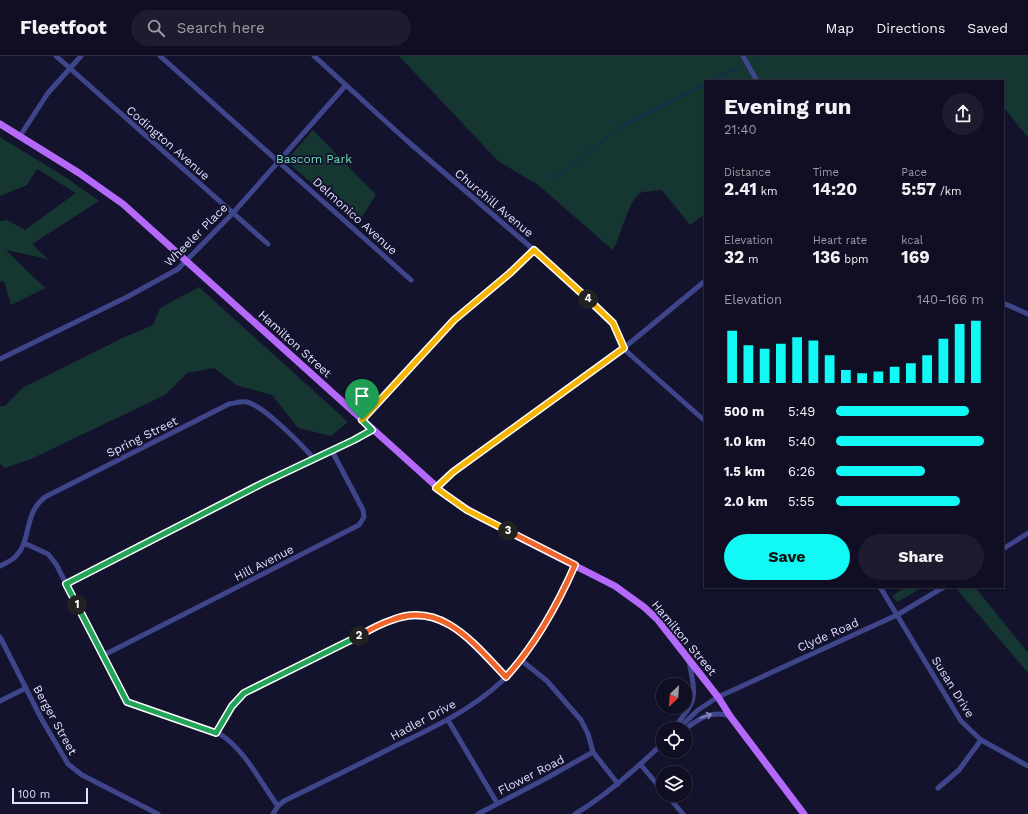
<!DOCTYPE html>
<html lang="en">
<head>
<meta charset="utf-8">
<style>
  body { margin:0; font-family:"Work Sans",sans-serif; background:#1d1c2f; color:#f1f3f6; height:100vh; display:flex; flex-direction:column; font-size:15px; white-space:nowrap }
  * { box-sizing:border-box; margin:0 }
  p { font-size:13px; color:#9b9ca5 }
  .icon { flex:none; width:22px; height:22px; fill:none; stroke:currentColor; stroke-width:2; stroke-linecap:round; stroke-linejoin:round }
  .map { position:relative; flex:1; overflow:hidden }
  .panel { position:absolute; left:704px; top:24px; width:300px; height:508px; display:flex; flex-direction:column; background:#0f0e22; border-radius:0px; box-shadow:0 1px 3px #0004,0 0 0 1px #2f2e40 }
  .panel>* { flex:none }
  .needle { width:26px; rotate:205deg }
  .controls { position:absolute; left:656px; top:622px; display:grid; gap:8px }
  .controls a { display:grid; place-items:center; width:36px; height:36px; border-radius:50%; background:#0f0e22; box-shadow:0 1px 3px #0004,0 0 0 1px #2f2e40; font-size:20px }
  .scale { position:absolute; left:12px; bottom:10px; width:76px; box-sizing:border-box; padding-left:4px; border:2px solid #dfdffe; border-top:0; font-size:11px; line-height:14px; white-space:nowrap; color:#dfdffe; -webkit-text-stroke:3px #14132d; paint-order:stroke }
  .pin { position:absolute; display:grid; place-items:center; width:34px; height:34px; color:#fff; margin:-41px -17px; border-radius:50% 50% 50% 0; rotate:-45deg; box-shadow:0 0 4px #0007 }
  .pin .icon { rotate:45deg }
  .km { position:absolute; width:20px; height:20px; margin:-10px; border-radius:50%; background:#222; color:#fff; font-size:11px; line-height:20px; text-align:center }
  .round { display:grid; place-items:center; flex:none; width:42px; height:42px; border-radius:21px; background:#1d1c2f }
  .overview { display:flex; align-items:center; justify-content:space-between; height:68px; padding:0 20px }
  h1 { font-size:22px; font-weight:700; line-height:30px }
  .stats { display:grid; grid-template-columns:repeat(3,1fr); gap:6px; height:68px; padding:4px 20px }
  .stats div { display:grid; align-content:center }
  .stats b { font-size:17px; font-weight:700 }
  .stats small { font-size:11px; font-weight:400 }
  .stats p { font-size:11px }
  .chart { height:112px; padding:8px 20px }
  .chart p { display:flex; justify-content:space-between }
  .chart svg { width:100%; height:72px; margin-top:4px; stroke:#11f8f5; stroke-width:6 }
  .action { display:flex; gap:8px; margin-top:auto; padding:8px 20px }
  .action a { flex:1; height:46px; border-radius:24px; background:#11f8f5; color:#111; font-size:16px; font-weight:700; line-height:46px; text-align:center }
  .action a+a { background:#1d1c2f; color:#f1f3f6 }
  ul { padding:0 20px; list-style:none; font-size:13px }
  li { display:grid; grid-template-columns:64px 48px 1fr; align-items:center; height:30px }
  li i { height:10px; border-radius:5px; background:#11f8f5 }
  header { display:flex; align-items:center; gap:24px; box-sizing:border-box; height:56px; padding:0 20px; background:#0f0e22; border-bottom:1px solid #2f2e40 }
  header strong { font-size:19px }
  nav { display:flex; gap:22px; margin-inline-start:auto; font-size:14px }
  .search { width:280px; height:36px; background:#1d1c2f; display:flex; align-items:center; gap:10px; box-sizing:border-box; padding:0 14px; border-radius:22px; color:#9b9ca5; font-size:15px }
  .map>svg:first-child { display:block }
  .green { fill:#163632 }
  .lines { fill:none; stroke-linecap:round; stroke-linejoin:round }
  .stream { stroke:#0f2e4f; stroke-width:1.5 }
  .minor { stroke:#3f458a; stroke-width:5 }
  .major { stroke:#b469fb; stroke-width:7 }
  .oneway { stroke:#878abe }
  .split-1-casing { stroke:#fff; stroke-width:8 }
  .split-2-casing { stroke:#fff; stroke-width:8 }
  .split-3-casing { stroke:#fff; stroke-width:8 }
  .split-4-casing { stroke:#fff; stroke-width:8 }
  .split-5-casing { stroke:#fff; stroke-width:8 }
  .split-1 { stroke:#22a559; stroke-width:5 }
  .split-2 { stroke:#22a559; stroke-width:5 }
  .split-3 { stroke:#f0652b; stroke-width:5 }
  .split-4 { stroke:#f5b400; stroke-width:5 }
  .split-5 { stroke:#f5b400; stroke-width:5 }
  .labels { text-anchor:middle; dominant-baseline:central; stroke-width:4; stroke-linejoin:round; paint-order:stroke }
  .street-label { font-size:12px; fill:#dfdffe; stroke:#14132d }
  .park-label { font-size:12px; fill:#6bdeb4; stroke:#14132d }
</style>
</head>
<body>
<header>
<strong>Fleetfoot</strong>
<div class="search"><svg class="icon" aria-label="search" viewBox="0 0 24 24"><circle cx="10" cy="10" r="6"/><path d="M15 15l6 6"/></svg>Search here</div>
<nav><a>Map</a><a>Directions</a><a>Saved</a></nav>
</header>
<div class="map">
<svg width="1028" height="758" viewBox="0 0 1028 758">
  <rect width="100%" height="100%" fill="#14132d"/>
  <!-- green -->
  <g class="green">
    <path d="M399 0H1028V82L1003 50V25H705V158L690 169 662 134C655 135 645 135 640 137 629 143 620 182 613 194L537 128 498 105Z"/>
    <path d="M313 74 376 139 358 167 286 105Z"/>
    <path d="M0 81 65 121 99 145 32 188 48 203 6 194 45 232 11 249 4 225 0 226V165L7 164 25 174 76 137 37 113 27 129 0 140Z"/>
    <path d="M199 231 348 366 331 380 298 372 272 339 236 329 214 312 187 317 165 339 31 403 5 412 0 408V350H5L24 331 125 281 153 269 160 252Z"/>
    <path d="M906 531H923L897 546 892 540Z"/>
    <path d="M955 531H975L1028 597V617Z"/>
  </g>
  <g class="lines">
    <!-- stream -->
    <g class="stream">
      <path d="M753 1 755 0"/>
      <path d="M710 25 739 11"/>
      <path d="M550 120H558L618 73 705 28"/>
    </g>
    <!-- minor -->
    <g class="minor">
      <path d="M56 0 268 188"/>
      <path d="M160 0 411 224"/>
      <path d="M314 0 405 83 534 194 608 261 613 267 625 294 705 365"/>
      <path d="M743 0 757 25"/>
      <path d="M20 80 48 37 81 0"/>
      <path d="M1003 247 1028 258"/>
      <path d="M0 303 127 241 178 213 233 157 346 29"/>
      <path d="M362 364 454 263 510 217 534 194"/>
      <path d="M436 432 453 416 619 296 705 225"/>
      <path d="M24 487 48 498 56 508 127 646 220 678C247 696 259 725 278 750"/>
      <path d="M1003 493 1028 477"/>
      <path d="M0 510C5 507 12 505 16 500 32 484 23 458 45 441L229 348C235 347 241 345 247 346 264 350 302 389 314 403"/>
      <path d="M66 528 263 427 354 384 372 374"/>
      <path d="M880 531 961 665 981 684 1028 710"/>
      <path d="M0 581 41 662 68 708 82 719 158 758"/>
      <path d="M102 600 359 469 364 461 363 454 332 395"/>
      <path d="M521 604 547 625 581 664 588 678 593 696 618 728"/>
      <path d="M0 645 26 632"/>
      <path d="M448 664 497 747"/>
      <path d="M673 673C698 642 696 643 689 605"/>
      <path d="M678 673 698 654 718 641 897 559 944 531"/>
      <path d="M685 673C700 662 711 654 730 660"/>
      <path d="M216 677 232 650 244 637 392 564C447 549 472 586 506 621"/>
      <path d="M640 708 663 735"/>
      <path d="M938 732 959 714 981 684"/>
      <path d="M667 739 683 758"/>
      <path d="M273 758 278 750 284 745C321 727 358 709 395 690 432 672 471 654 501 626 535 594 556 551 575 509"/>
      <path d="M478 758 545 723 593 696"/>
      <path d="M575 758C607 739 636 713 663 687"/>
    </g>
    <!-- major -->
    <path class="major" d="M0 68 79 117 123 148 447 440 479 461 615 530 644 551 658 564 718 641 730 660 804 758"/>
  </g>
  <!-- one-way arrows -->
  <defs><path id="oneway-shaft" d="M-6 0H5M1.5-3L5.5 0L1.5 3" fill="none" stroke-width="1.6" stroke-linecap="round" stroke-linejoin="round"/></defs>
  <use class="oneway" href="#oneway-shaft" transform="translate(706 660) rotate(-19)"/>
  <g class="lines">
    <!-- split-1 casing -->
    <g class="split-1-casing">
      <path id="split-1" d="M77 549 66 528 263 427 354 384 372 374 362 364"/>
    </g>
    <!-- split-2 casing -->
    <g class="split-2-casing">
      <path id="split-2" d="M77 549 127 646 216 677 232 650 244 637 359 580"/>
    </g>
    <!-- split-3 casing -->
    <g class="split-3-casing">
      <path id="split-3" d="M359 580C369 574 380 568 392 564 442 544 475 589 506 621 536 588 557 550 575 509L508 475"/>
    </g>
    <!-- split-4 casing -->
    <g class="split-4-casing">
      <path id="split-4" d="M508 475 467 454 436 432 453 416 624 292 613 267 588 243"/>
    </g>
    <!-- split-5 casing -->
    <g class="split-5-casing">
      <path id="split-5" d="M362 364 454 264 510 217 534 194 588 243"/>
    </g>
    <!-- split-1 -->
    <use href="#split-1" class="split-1"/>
    <!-- split-2 -->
    <use href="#split-2" class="split-2"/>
    <!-- split-3 -->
    <use href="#split-3" class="split-3"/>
    <!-- split-4 -->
    <use href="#split-4" class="split-4"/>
    <!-- split-5 -->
    <use href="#split-5" class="split-5"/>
  </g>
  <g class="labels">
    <!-- street labels -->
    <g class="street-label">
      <text transform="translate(168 87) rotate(41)">Codington Avenue</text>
      <text transform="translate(494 147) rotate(40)">Churchill Avenue</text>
      <text transform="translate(355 160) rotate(42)">Delmonico Avenue</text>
      <text transform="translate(196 179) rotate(-45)">Wheeler Place</text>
      <text transform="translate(295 288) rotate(42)">Hamilton Street</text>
      <text transform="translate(142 381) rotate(-26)">Spring Street</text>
      <text transform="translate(264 507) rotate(-27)">Hill Avenue</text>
      <text transform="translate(828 579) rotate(-24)">Clyde Road</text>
      <text transform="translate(684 582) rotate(50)">Hamilton Street</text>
      <text transform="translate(953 631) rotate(58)">Susan Drive</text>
      <text transform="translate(55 664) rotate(61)">Berger Street</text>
      <text transform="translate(423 664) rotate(-28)">Hadler Drive</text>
      <text transform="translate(531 719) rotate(-27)">Flower Road</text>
    </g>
    <!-- park labels -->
    <g class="park-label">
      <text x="314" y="103">Bascom Park</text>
    </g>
  </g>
</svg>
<div class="controls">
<a><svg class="needle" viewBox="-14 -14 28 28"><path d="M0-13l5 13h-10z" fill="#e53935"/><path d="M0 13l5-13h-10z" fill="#9b9ca5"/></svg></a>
<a><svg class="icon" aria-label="locate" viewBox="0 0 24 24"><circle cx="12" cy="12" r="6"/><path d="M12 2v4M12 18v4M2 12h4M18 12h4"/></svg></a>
<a><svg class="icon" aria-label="layers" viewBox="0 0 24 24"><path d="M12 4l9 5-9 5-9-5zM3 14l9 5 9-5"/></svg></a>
</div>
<div class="scale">100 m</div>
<div class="pin" style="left:362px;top:364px;background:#1e9e55"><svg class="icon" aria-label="arrive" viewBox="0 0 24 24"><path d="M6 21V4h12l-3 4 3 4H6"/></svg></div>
<b class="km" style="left:77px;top:549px">1</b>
<b class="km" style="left:359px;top:580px">2</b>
<b class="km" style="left:508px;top:475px">3</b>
<b class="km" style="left:588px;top:243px">4</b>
<section class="panel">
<div class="overview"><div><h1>Evening run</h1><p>21:40</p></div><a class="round"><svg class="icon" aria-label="share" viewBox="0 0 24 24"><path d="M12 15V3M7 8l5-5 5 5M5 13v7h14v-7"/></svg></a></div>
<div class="stats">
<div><p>Distance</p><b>2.41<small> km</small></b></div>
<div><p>Time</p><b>14:20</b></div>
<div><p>Pace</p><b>5:57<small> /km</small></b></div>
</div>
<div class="stats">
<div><p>Elevation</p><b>32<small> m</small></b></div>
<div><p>Heart rate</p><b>136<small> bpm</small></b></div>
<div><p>kcal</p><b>169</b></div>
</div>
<div class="chart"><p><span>Elevation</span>140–166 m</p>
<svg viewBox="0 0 160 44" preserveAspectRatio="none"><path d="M5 44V12M15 44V21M25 44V23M35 44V20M45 44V16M55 44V18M65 44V27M75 44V36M85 44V38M95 44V37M105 44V34M115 44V32M125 44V27M135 44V17M145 44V8M155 44V6"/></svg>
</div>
<ul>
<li><b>500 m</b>5:49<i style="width:90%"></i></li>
<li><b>1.0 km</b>5:40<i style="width:100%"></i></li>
<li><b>1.5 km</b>6:26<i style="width:60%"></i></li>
<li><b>2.0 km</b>5:55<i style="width:84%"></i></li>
</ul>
<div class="action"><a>Save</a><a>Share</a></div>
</section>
</div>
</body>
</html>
